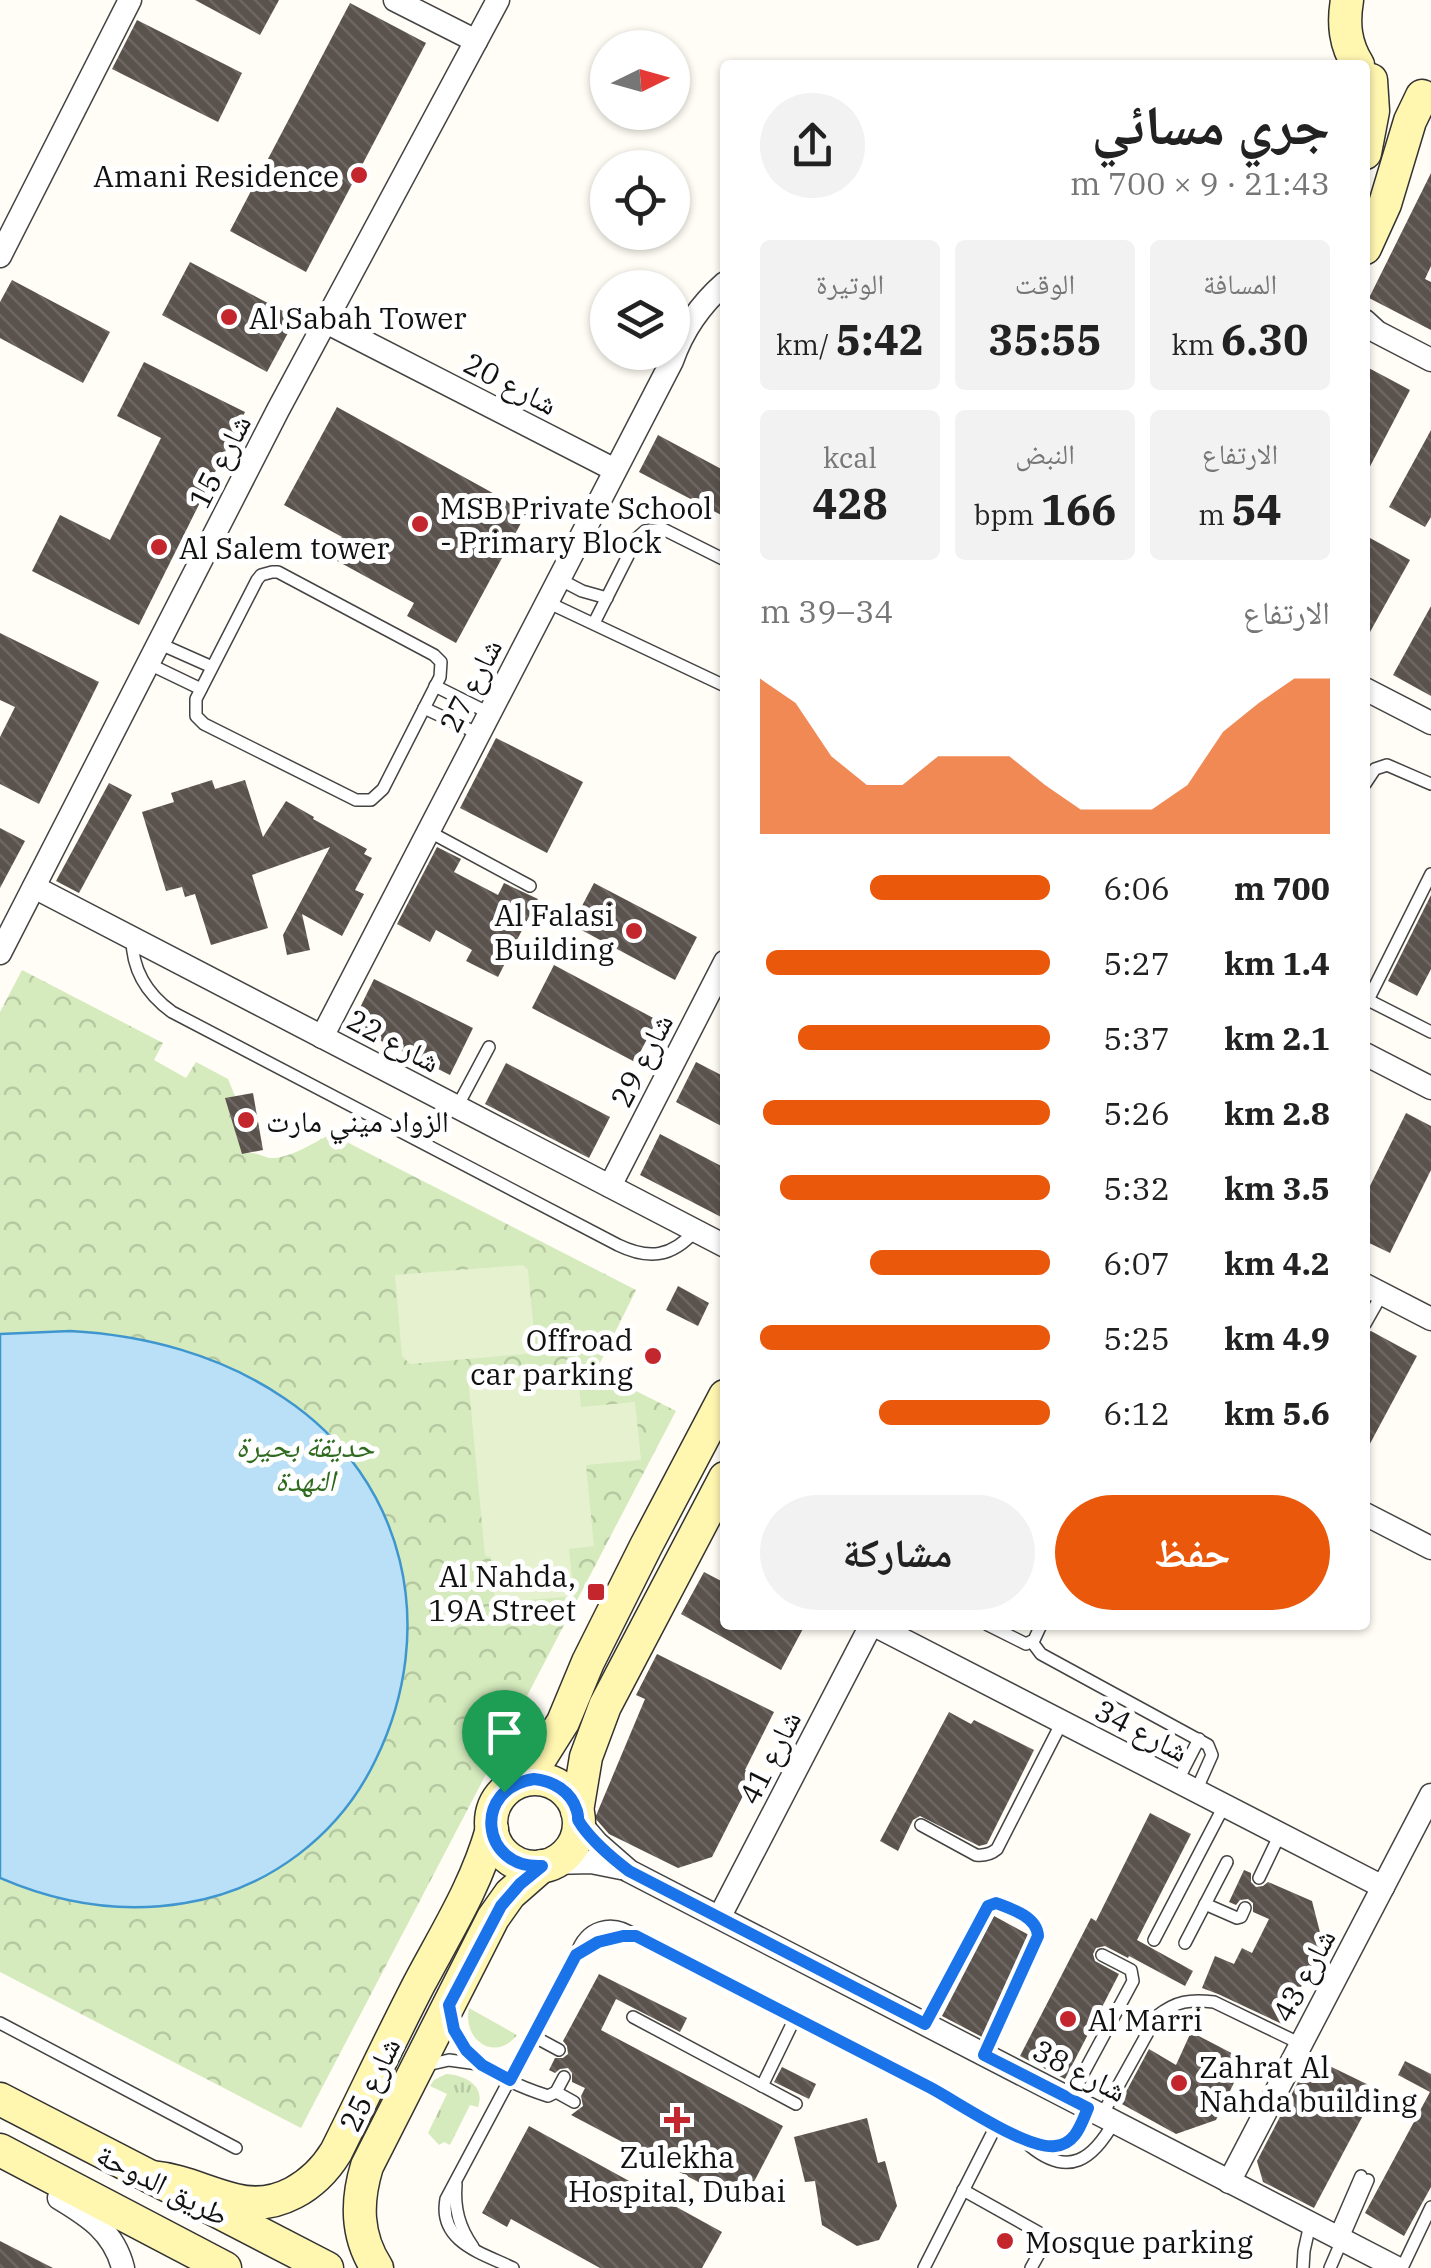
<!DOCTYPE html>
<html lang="ar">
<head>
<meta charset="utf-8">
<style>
  body { margin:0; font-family:"IBM Plex Serif","Noto Naskh Arabic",serif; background:#f2f2f2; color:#222; direction:rtl; height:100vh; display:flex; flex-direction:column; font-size:38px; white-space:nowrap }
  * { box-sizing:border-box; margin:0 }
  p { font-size:32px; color:#767676 }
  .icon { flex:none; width:55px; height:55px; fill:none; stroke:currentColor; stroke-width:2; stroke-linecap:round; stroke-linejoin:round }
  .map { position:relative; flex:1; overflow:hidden; direction:ltr }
  .details { position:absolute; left:720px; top:60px; width:650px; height:1570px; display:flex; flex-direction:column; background:#fff; border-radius:10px; box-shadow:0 2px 8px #0004; direction:rtl }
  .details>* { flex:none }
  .needle { width:65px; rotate:85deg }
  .tools { position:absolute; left:590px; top:30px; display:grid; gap:20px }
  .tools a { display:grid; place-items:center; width:100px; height:100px; border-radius:50%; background:#fff; box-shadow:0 2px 8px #0004; font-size:50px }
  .pin { position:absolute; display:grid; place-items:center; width:85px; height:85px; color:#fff; margin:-102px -42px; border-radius:50% 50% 50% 0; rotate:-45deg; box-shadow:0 0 10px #0007 }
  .pin .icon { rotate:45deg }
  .round { display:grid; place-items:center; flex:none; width:105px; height:105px; border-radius:52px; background:#f2f2f2 }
  .headline { display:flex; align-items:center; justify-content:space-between; height:170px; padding:0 40px }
  h1 { font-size:55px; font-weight:700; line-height:75px }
  .figures { display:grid; grid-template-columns:repeat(3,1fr); gap:15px; height:170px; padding:10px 40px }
  .figures div { display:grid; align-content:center; border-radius:10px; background:#f2f2f2; text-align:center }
  .figures b { font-size:42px; font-weight:700 }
  .figures small { font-size:28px; font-weight:400 }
  .figures p { font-size:28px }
  .chart { height:280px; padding:20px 40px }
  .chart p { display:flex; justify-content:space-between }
  .chart svg { width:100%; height:180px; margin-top:10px; fill:#ea580c; opacity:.7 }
  .cta { display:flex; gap:20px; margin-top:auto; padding:20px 40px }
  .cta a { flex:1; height:115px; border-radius:60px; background:#ea580c; color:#fff; font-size:40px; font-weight:700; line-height:115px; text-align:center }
  .cta a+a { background:#f2f2f2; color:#222 }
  ul { padding:0 40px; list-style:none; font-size:32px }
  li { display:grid; grid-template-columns:160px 120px 1fr; align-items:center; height:75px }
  li i { height:25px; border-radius:12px; background:#ea580c }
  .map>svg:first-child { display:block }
  .grass { fill:url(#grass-tufts) }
  .park { fill:url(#park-crowns) }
  .pitch { fill:#e6f2cf }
  .water { fill:#b9e0f7; stroke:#3f96cf; stroke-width:2.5 }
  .building { fill:url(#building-back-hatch) }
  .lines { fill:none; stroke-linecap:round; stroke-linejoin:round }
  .lane-casing { stroke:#444; stroke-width:14 }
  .street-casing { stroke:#444; stroke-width:25 }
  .secondary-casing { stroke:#333; stroke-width:35 }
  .lane { stroke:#fff; stroke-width:11 }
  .street { stroke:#fff; stroke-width:22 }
  .secondary { stroke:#fff6b0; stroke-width:32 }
  .route-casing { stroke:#fff; stroke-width:20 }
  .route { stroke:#1a73e8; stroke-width:12 }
  .poi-dot { fill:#c4262e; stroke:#fff; stroke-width:4 }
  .labels { text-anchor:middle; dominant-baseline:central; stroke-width:10; stroke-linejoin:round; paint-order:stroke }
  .poi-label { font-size:30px; fill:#111; stroke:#fff; text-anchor:start }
  .street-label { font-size:30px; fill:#111; stroke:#fff }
  .park-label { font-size:30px; font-style:italic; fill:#2f6b1f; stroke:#fff }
</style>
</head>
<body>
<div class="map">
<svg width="1431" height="2268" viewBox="0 0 1431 2268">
  <defs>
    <pattern id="grass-tufts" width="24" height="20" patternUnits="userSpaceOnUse" patternTransform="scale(2.5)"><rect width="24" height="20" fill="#d5ebbd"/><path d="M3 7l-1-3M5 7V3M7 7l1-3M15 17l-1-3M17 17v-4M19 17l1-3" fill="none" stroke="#b6c8a1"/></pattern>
    <pattern id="park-crowns" width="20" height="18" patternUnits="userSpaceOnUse" patternTransform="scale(2.5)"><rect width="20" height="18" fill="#d5ebbd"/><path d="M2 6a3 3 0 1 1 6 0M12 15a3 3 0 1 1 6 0" fill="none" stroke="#b6c8a1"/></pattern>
    <pattern id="building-back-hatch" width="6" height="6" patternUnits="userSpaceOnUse" patternTransform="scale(2.5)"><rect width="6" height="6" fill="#5a524d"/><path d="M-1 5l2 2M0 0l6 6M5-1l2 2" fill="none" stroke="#6d6662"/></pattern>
  </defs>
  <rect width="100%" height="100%" fill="#fffdf5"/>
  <!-- grass -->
  <g class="grass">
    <path d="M469 2008 517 2035C495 2063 462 2040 469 2008Z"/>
    <path d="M446 2074C465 2075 486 2086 478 2107L470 2105 450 2145 444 2142 439 2145 428 2133 447 2094 430 2086 434 2080Z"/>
  </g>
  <!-- park -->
  <path class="park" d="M22 970 163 1043 154 1060 186 1078 196 1062 228 1079 235 1096 226 1099 242 1154C261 1150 261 1159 275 1158 294 1156 315 1142 331 1134L636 1290 596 1371 676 1411 301 2128 0 1972V1012Z"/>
  <!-- pitch -->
  <g class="pitch">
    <path d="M523 1265 528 1270 536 1353 410 1364 402 1356 395 1275Z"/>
    <path d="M577 1366 581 1407 635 1402 641 1460 586 1465 594 1546 569 1549 574 1596 495 1603 491 1557 485 1556 468 1377Z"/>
  </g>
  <!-- water -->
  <path class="water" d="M70 1331C145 1335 221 1355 284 1398 407 1480 439 1629 376 1759 340 1835 268 1890 185 1903 120 1914 60 1904 0 1878V1334Z"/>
  <!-- building -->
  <g class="building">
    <path d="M195 0H279L260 35Z"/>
    <path d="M350 3 426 43 306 272 230 231Z"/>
    <path d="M137 20 242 73 218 122 112 69Z"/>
    <path d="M1431 173V266L1425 279 1431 282V330L1369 298Z"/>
    <path d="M190 262 296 318 267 372 162 315Z"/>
    <path d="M12 280 110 332 83 383 0 338V302Z"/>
    <path d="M144 362 245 412 139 625 32 571 60 515 110 540 161 438 117 416Z"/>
    <path d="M1365 366 1410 390 1365 476Z"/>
    <path d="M337 407 527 512 456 643 407 616 414 603 330 557 342 537 284 505Z"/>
    <path d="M1431 430V517L1425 527 1389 507Z"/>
    <path d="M658 435 725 471V517L639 472Z"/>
    <path d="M1370 538 1410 560 1365 641V547Z"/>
    <path d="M1431 606V696L1393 675Z"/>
    <path d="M0 633 99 682 39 804 0 784V737L15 707 0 700Z"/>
    <path d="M496 738 583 782 547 853 460 808Z"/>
    <path d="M212 780 215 789 245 780 263 837 286 801 314 817 313 819 367 849 364 854 372 858 355 890 364 894 342 936 302 914 310 950 287 955 283 935 330 847 252 875 268 928 211 945 195 894 185 897 182 887 166 891 142 812 174 802 171 793Z"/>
    <path d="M109 783 132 795 79 893 56 881Z"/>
    <path d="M0 828 25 841 0 888Z"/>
    <path d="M437 847 461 859 454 872 498 895 504 883 538 899 498 977 466 961 472 950 436 930 430 942 397 924Z"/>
    <path d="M594 883 697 937 675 980 572 925Z"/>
    <path d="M1431 895V969L1417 996 1388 981Z"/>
    <path d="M554 965 657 1020 635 1062 532 1008Z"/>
    <path d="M374 979 473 1028 450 1075 351 1026Z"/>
    <path d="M696 1062 725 1077V1128L676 1102Z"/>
    <path d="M506 1063 610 1117 589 1158 485 1104Z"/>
    <path d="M253 1093 263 1150 242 1154 225 1098Z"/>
    <path d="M1406 1113 1431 1126V1170L1390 1253 1365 1241V1196Z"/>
    <path d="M660 1134 725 1168V1219L640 1175Z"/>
    <path d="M678 1286 709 1303 698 1326 666 1310Z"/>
    <path d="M1371 1331 1417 1356 1365 1453V1333Z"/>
    <path d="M704 1572 725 1583V1625H805L781 1670 681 1614Z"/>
    <path d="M657 1654 774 1712 745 1770 754 1774 712 1857 678 1868 609 1834 595 1818 645 1699 636 1695Z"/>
    <path d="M949 1712 971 1724 974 1720 1034 1750 987 1844 979 1846 920 1816 913 1820 898 1851 880 1841Z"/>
    <path d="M1150 1813 1191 1834 1137 1940 1193 1971 1185 1986 1129 1956 1128 1958 1105 1946 1096 1948 1093 1954 1095 1961 1119 1974 1065 2079 1020 2056 1091 1918 1096 1921Z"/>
    <path d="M1244 1870 1251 1873V1882L1256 1887 1263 1886 1268 1882 1312 1901 1323 1944 1282 2024 1218 1994 1202 1988 1215 1956 1234 1964 1242 1948 1252 1953 1269 1919 1253 1912V1903L1248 1899 1240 1900 1236 1905 1229 1902Z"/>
    <path d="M994 1916 1029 1935 982 2037 942 2016Z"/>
    <path d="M599 1974 687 2018 680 2032 616 1999 601 2030 783 2126 742 2205 571 2115 583 2106 581 2096 585 2088 572 2082V2073L568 2068 560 2069 555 2073 549 2070 555 2058H563L568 2054 567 2046 563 2041Z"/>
    <path d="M1191 2032 1245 2060 1216 2120 1176 2134 1120 2103 1149 2049 1176 2065Z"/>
    <path d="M1311 2057 1377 2089 1314 2208 1263 2182 1257 2161Z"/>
    <path d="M1405 2061 1431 2074V2187L1404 2236 1365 2213 1430 2092 1398 2075Z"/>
    <path d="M782 2067 816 2084 809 2099 774 2082Z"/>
    <path d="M867 2118 878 2163 885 2161 897 2206 879 2240 857 2246 822 2225 815 2181 805 2182 794 2137Z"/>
    <path d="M529 2126 722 2232 702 2268H600L511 2219 507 2227 482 2213Z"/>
    <path d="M0 2241 53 2268H0Z"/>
  </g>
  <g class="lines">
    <!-- lane casing -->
    <g class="lane-casing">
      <g id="lane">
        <path d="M272 572H278L434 655 441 662 440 677 383 789 371 800H356L204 724 196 716V699L257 580 261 575Z"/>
        <path d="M559 579 582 591 607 598"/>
        <path d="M547 602 725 686"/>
        <path d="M594 623 637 538 645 531 663 529 725 560"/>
        <path d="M158 643 212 667"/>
        <path d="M147 663 201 689"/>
        <path d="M435 686 489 713"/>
        <path d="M424 708 479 734"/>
        <path d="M1365 784 1375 769 1387 765 1431 784"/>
        <path d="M428 831 530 886"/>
        <path d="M132 938C132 970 147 994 172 1012L618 1245C649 1260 672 1257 695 1231"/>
        <path d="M1365 998 1368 1000 1431 874"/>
        <path d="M1368 1000 1431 1032"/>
        <path d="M457 1107 489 1047"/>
        <path d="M1365 1324 1382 1294"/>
        <path d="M988 1625 1026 1644 1034 1640 1041 1625"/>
        <path d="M1032 1642 1041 1654 1208 1745 1212 1755 1196 1791"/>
        <path d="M1177 1782 1199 1739"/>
        <path d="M921 1825 976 1855C985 1856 991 1854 997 1849L1062 1722"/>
        <path d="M1259 1878 1280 1834"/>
        <path d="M1205 1904 1237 1918 1241 1917 1245 1908"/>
        <path d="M1154 1940 1224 1806"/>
        <path d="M1185 1943 1227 1862"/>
        <path d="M579 1953C596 1940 614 1936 636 1936"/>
        <path d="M633 2017 796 2104"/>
        <path d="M451 2019C463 2063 508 2083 548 2096L556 2092 564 2077"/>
        <path d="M0 2023 236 2148"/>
        <path d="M925 2024 985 1908 991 1904C1001 1904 1033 1917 1037 1927 1039 1930 1038 1933 1039 1936L984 2055"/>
        <path d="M533 2036 559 2050"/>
        <path d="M427 2065 449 2060 478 2064"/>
        <path d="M762 2086 795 2018"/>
        <path d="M556 2092 574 2102"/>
        <path d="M1070 2098 1133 1981 1131 1970 1102 1955"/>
        <path d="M1102 2115 1157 2016C1176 2001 1190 1999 1214 2002L1301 2044"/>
        <path d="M1030 2146C1069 2178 1093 2159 1114 2122"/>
        <path d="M456 2184C454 2208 459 2227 473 2247"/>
        <path d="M963 2190 1038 2232 1044 2245 1031 2268"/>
        <path d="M1335 2236 1361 2176"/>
        <path d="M513 2268C482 2253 438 2242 446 2199L576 1955C585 1926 612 1918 636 1936 734 1987 833 2037 931 2088 959 2103 1027 2150 1055 2146 1076 2144 1081 2124 1088 2108"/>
        <path d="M924 2268 997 2124"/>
        <path d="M1303 2268 1304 2251 1310 2224"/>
        <path d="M1330 2268 1368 2180"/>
        <path d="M1402 2268 1431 2207"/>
      </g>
    </g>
    <!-- street casing -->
    <g class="street-casing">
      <g id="street">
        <path d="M395 0 476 41"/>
        <path d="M0 256 130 0"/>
        <path d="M1365 321 1377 332 1431 360"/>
        <path d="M326 322 615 470"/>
        <path d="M1365 689 1431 723"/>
        <path d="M34 887 725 1246"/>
        <path d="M0 953 278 410 498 0"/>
        <path d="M322 1037 672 361C683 329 700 305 725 283"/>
        <path d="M1365 1054 1431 1088"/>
        <path d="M610 1186 725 962"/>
        <path d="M1365 1285 1431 1319"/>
        <path d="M1365 1514 1431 1548"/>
        <path d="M874 1625 1383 1887"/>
        <path d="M578 1821 597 1843 629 1871 1397 2268"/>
        <path d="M552 1863 591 1862 621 1868"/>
        <path d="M720 1916 871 1625"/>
        <path d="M1229 2182 1431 1795"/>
        <path d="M59 2198C89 2216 114 2232 123 2268"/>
      </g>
    </g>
    <!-- secondary casing -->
    <g class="secondary-casing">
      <g id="secondary">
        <path d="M1347 0C1343 24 1345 44 1358 65"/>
        <path d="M1365 153 1373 111 1371 80"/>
        <path d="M1365 248 1385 204 1410 121 1422 96"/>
        <circle cx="535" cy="1823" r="44"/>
        <path d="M512 1785 541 1757 563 1722 588 1662 646 1546 725 1396"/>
        <path d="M577 1811 586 1757 605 1706 725 1478"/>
        <path d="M0 2099 327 2268"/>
        <path d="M0 2150 225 2268"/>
        <path d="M151 2177C183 2180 206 2193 235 2200 277 2211 315 2186 336 2152 364 2096 390 2040 419 1984 446 1933 476 1886 492 1829"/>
        <path d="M377 2268C356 2236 356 2202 367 2166L493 1918 510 1894 542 1866"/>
      </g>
    </g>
    <!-- lane -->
    <use href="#lane" class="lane"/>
    <!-- street -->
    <use href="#street" class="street"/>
    <!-- secondary -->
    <use href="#secondary" class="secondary"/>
  </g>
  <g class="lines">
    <!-- route casing -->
    <g class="route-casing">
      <path id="route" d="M534 1779C553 1781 571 1791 577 1811 580 1823 575 1815 582 1826 595 1844 612 1858 629 1871L925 2024 988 1906 996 1903C1012 1909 1037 1917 1038 1936L984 2055 1088 2108C1081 2124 1076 2144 1055 2146 1027 2150 959 2103 931 2088 833 2037 734 1987 636 1936H623L598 1942 576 1955 510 2080 482 2065 466 2050 454 2030 449 2005 501 1906 520 1884 542 1866C480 1869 472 1788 534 1779Z"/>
    </g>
    <!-- route -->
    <use href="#route" class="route"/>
  </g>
  <!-- markers -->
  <g class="poi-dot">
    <circle cx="359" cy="175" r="10"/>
    <circle cx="229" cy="317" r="10"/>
    <circle cx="420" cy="524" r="10"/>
    <circle cx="159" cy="547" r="10"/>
    <circle cx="634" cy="931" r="10"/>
    <circle cx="246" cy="1120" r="10"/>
    <circle cx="653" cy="1356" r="10"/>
    <rect x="586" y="1582" width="20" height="20" rx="5"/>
    <circle cx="1068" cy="2019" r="10"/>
    <circle cx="1179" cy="2083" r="10"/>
    <path d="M672 2105h10v10h10v10h-10v10h-10v-10h-10v-10h10z"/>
    <circle cx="1005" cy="2241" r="10"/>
  </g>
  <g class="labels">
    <!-- poi labels -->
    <g class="poi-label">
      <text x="339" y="175" text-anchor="end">Amani Residence</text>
      <text x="249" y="317">Al Sabah Tower</text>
      <text x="440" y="507">MSB Private School<tspan x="440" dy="34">- Primary Block</tspan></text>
      <text x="179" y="547">Al Salem tower</text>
      <text x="614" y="914" text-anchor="end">Al Falasi<tspan x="614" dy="34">Building</tspan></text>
      <text x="266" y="1120">الزواد ميني مارت</text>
      <text x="633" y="1339" text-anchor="end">Offroad<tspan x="633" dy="34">car parking</tspan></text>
      <text x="576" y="1575" text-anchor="end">Al Nahda,<tspan x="576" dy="34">19A Street</tspan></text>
      <text x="1088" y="2019">Al Marri</text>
      <text x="1199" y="2066">Zahrat Al<tspan x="1199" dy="34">Nahda building</tspan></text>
      <text x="677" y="2156" text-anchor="middle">Zulekha<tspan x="677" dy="34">Hospital, Dubai</tspan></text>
      <text x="1025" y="2241">Mosque parking</text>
    </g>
    <!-- street labels -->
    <g class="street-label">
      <text transform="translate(511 383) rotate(27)">شارع 20</text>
      <text transform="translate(219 461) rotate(-63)">شارع 15</text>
      <text transform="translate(470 685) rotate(-63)">شارع 27</text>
      <text transform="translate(394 1040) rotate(28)">شارع 22</text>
      <text transform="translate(641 1060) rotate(-63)">شارع 29</text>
      <text transform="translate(1142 1730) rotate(27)">شارع 34</text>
      <text transform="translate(769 1757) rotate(-63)">شارع 41</text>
      <text transform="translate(1303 1975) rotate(-62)">شارع 43</text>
      <text transform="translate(1080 2070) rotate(27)">شارع 38</text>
      <text transform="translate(369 2084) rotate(-64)">شارع 25</text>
      <text transform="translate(163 2184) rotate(27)">طريق الدوحة</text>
    </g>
    <!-- park labels -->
    <g class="park-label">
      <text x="305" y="1445">حديقة بحيرة<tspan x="305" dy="34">النهدة</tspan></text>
    </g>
  </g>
</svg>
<div class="tools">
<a><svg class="needle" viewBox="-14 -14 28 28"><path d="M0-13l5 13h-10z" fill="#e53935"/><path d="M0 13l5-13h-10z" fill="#767676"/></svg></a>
<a><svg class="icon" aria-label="locate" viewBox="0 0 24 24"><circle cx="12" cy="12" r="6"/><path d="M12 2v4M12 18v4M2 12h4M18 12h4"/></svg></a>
<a><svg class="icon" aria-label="layers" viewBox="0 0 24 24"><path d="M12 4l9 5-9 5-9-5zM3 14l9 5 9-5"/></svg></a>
</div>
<div class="pin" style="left:504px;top:1792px;background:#1e9e55"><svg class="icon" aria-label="arrive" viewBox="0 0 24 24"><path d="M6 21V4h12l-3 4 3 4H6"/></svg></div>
<section class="details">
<div class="headline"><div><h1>جري مسائي</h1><p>21:43 · 9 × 700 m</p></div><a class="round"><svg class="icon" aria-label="share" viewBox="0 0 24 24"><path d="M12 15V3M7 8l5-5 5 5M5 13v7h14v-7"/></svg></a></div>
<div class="figures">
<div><p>المسافة</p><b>6.30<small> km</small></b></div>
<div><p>الوقت</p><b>35:55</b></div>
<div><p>الوتيرة</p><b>5:42<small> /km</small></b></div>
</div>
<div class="figures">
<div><p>الارتفاع</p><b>54<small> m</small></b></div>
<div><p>النبض</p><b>166<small> bpm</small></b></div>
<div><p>kcal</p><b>428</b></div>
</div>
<div class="chart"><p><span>الارتفاع</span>34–39 m</p>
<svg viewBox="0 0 160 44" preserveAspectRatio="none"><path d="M0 44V6L10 12L20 25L30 32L40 32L50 25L60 25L70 25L80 32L90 38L100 38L110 38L120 32L130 19L140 12L150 6L160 6V44z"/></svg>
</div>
<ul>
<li><b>700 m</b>6:06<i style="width:62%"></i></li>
<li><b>1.4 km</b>5:27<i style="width:98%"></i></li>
<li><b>2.1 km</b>5:37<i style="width:87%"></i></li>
<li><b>2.8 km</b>5:26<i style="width:99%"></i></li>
<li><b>3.5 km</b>5:32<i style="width:93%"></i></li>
<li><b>4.2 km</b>6:07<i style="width:62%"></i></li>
<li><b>4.9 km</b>5:25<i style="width:100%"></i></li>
<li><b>5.6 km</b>6:12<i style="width:59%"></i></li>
</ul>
<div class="cta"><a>حفظ</a><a>مشاركة</a></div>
</section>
</div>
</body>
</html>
